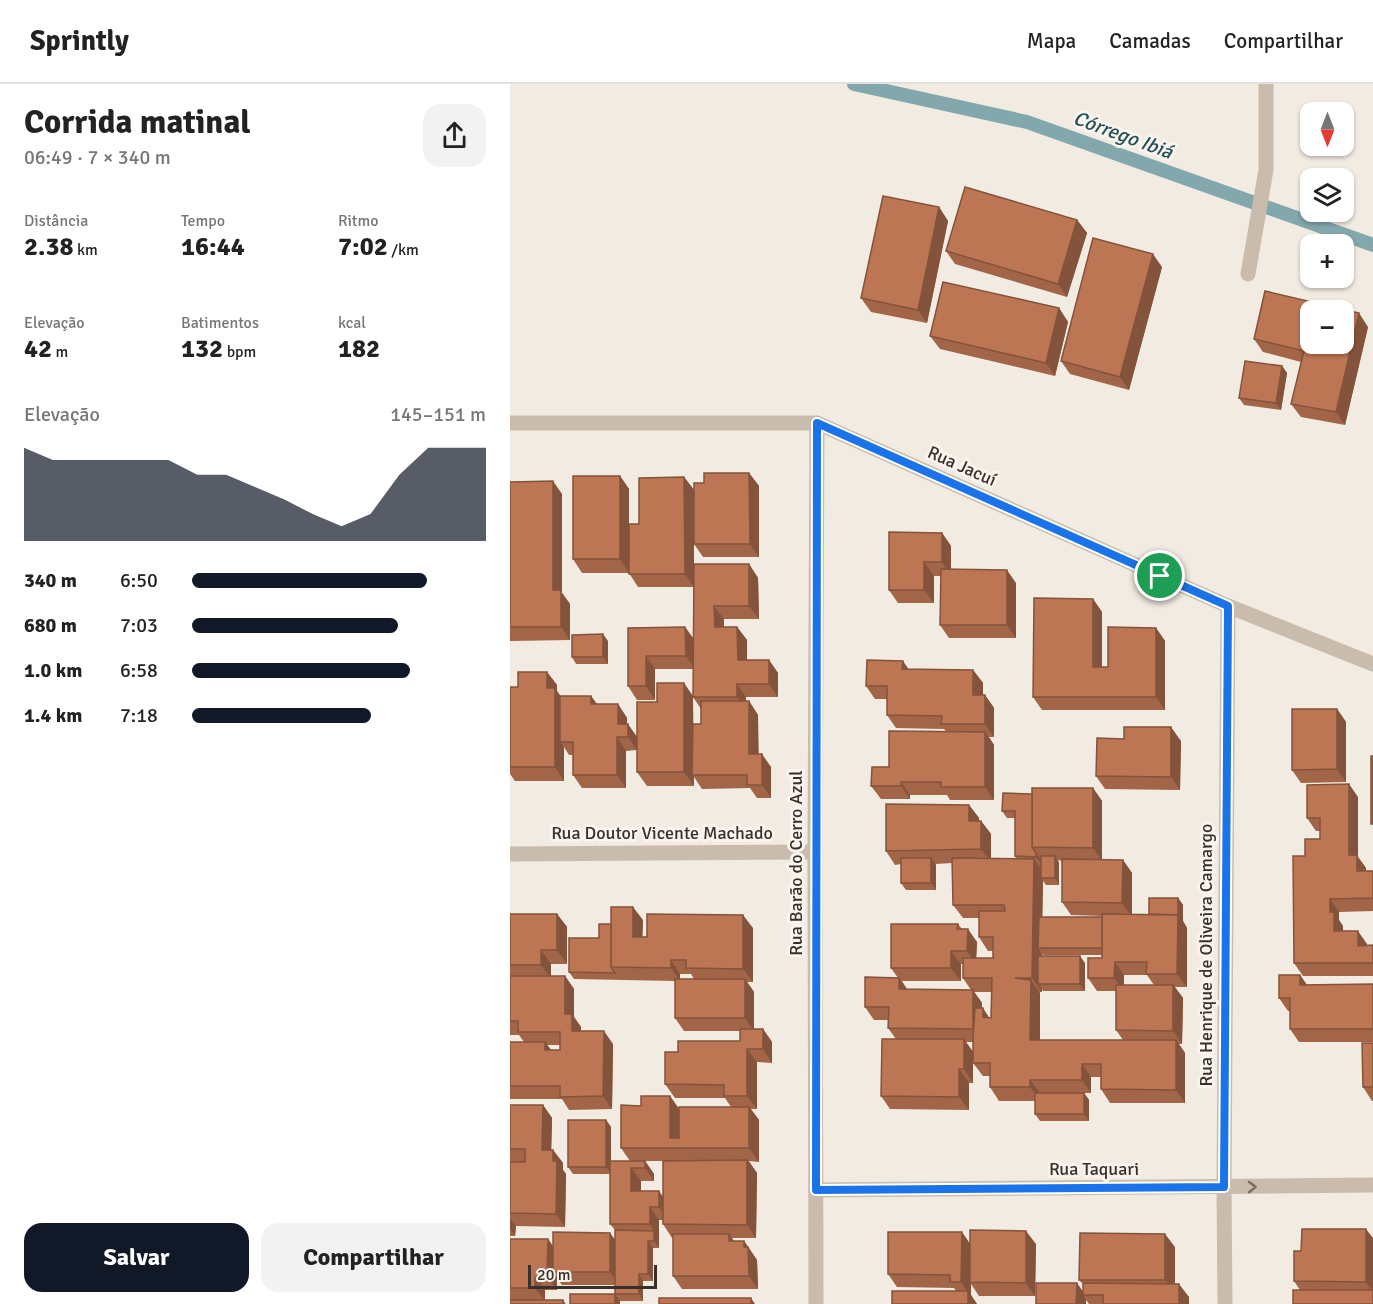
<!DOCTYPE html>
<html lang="pt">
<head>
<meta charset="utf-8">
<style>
  body { margin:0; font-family:Signika,sans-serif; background:#f2f2f2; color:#222; height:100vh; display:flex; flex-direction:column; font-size:22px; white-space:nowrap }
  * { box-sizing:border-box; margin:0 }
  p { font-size:20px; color:#767676 }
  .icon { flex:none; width:33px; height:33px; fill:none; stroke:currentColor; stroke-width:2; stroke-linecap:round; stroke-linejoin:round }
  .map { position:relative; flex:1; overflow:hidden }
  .details { display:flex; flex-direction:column; background:#fff; width:510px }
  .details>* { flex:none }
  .needle { width:39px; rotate:180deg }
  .tools { position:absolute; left:790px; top:18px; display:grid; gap:12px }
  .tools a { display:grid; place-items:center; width:54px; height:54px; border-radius:12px; background:#fff; box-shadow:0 2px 4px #0004; font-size:30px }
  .scale { position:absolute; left:18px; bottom:15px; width:129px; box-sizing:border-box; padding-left:6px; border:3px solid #38302b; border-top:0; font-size:16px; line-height:21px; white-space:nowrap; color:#38302b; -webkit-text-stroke:4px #f9f4ed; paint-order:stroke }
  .pin { position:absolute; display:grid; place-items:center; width:51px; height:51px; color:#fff; margin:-26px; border:3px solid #fff; border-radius:50%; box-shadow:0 2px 6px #0007 }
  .round { display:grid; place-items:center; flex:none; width:63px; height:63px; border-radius:18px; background:#f2f2f2 }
  .headline { display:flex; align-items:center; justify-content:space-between; height:102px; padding:0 24px }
  h1 { font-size:33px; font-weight:800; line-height:45px }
  .stats { display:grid; grid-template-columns:repeat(3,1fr); gap:9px; height:102px; padding:6px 24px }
  .stats div { display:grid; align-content:center }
  .stats b { font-size:26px; font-weight:800 }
  .stats small { font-size:16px; font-weight:400 }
  .stats p { font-size:16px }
  .chart { height:168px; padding:12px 24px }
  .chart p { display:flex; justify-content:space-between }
  .chart svg { width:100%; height:108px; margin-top:6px; fill:#111827; opacity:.7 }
  .primary-button { display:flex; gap:12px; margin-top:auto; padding:12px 24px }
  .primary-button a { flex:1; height:69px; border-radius:18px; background:#111827; color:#fff; font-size:24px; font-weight:800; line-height:69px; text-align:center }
  .primary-button a+a { background:#f2f2f2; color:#222 }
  ul { padding:0 24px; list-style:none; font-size:20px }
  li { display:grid; grid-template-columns:96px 72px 1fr; align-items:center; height:45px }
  li i { height:15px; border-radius:8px; background:#111827 }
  header { display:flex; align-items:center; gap:36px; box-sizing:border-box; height:84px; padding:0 30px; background:#fff; border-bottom:2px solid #e0e0e0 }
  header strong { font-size:28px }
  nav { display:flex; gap:33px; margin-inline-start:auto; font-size:21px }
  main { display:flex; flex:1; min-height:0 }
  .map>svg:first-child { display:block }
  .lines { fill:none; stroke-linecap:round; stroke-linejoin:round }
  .stream { stroke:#82a7ac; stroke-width:14 }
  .pedestrian { stroke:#c9bcad; stroke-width:15 }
  .minor { stroke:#c9bcad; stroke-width:15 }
  .wall { fill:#a26548; fill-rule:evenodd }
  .shaded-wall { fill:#84533b }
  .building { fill:#bc7654; stroke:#84533b; stroke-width:1.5; fill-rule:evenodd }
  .oneway { stroke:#796f66 }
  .route-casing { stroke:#fff; stroke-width:12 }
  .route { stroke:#1a73e8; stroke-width:8 }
  .labels { text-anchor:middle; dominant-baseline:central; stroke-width:6; stroke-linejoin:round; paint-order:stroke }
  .street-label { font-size:18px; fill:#38302b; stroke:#f9f4ed }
  .water-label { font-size:20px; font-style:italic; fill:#244f56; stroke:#f9f4ed }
</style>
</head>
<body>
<header>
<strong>Sprintly</strong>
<nav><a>Mapa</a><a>Camadas</a><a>Compartilhar</a></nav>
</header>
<main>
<section class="details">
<div class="headline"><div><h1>Corrida matinal</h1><p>06:49 · 7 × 340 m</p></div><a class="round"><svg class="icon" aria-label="share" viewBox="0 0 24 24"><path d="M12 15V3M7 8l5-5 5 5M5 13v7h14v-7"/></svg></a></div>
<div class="stats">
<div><p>Distância</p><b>2.38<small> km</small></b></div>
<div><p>Tempo</p><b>16:44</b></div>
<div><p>Ritmo</p><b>7:02<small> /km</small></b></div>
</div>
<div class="stats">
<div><p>Elevação</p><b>42<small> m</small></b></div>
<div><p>Batimentos</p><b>132<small> bpm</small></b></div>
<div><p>kcal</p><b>182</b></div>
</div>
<div class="chart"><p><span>Elevação</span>145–151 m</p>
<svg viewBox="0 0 160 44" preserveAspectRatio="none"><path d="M0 44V6L10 11L20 11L30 11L40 11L50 11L60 17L70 17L80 22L90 27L100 33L110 38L120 33L130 17L140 6L150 6L160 6V44z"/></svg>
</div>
<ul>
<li><b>340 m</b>6:50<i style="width:80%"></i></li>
<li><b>680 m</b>7:03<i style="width:70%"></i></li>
<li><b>1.0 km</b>6:58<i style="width:74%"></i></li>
<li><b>1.4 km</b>7:18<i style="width:61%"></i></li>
</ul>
<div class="primary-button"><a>Salvar</a><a>Compartilhar</a></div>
</section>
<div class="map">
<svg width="863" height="1220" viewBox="0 0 863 1220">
  <rect width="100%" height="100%" fill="#f1ebe1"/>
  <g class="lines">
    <!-- stream -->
    <path class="stream" d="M344 0 517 38 863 161"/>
    <!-- pedestrian -->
    <path class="pedestrian" d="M738 190 756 86V0"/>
    <!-- minor -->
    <g class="minor">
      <path d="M0 339H307L718 522 863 580"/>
      <path d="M0 770 305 768"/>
      <path d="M306 1106 863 1101"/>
      <path d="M306 1220 305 768 307 339"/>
      <path d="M715 1220 714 1103 718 522"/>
    </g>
  </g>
  <!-- wall -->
  <g class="wall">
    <path d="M429 123 438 137 417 239 361 228 351 214Z"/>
    <path d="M567 136 577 149 557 213 445 180 436 167Z"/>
    <path d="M652 183 619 306 560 290 551 277Z"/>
    <path d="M549 224 558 238 545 292 430 265 420 252Z"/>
    <path d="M858 243 835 341 791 333 781 320 791 278 753 268 744 255Z"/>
    <path d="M772 282 777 289 771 326 734 321 729 314Z"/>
    <path d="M239 389 249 402V473H193L184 460V492L239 480 248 494 249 535H214V543H227L237 556V576H259L268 589V613H236V617H239L248 631V670L261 683V714H247L240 704 192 705 184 693V702H137L127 688 147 618 183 612V640H191V625L183 613V585H145V616H127L118 602V544L175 543 184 555V503H128L119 489H72L63 475 110 392 119 405V440H129L174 393 184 406 194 399Z"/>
    <path d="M0 398 52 410V509L60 520V556L0 557Z"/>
    <path d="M432 449 441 462V485L506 499V554H439L430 541 431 492H424V519H388L379 506Z"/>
    <path d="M583 515 592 528V583H598L646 544 655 557V626H532L523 613Z"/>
    <path d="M98 557V580H66L62 573Z"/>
    <path d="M399 585 463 586 473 599V611H475L484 624V653H479L484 661V716H440L437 711H400V715H371L361 702 379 683 436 647 434 645 386 644 377 631V615H365L356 602Z"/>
    <path d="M37 588 47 601V607L50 612H81L87 620H108L117 634V640L127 653V666L116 667V704H72L63 691V671H59L54 663V697H5L0 690V603H8Z"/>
    <path d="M827 625 836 638V698L791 699 782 686Z"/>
    <path d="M614 655 671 657 670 706 595 705 586 692Z"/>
    <path d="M583 704 592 717V776H613L622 789V830H639L668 814 673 821V837L677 844V903H665L673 914 672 960H669L675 969V1019H600L591 1005V993H581V1009H574L579 1016V1037H530L525 1030V1017H489L480 1003V992H473L463 979V958H456L463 968V999H459V1026L380 1025 371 1012 386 955 378 944V936H364L355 923 388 894 381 884 448 840 452 845 467 858 466 874H483V867H478L469 853V834H453L443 821 442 779 425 780 426 781V806H396L391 799V780L385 781 376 767 459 721 469 734 468 737H471L481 750V774H506L505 772V734H497L492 727 522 710ZM548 776 552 777V818L561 831 592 832V833H532L533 797 536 801H549V779ZM532 870 533 871H592V874L578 894 587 907H606V946L613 956H530V909L529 908H532V905L533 907H575V879L532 872ZM451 880H453V894L461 906 397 905 392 897H451ZM614 891H637L644 901H614ZM464 908H482L481 934H479L472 924V919Z"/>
    <path d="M848 713V773L856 784V787H863V827L829 828V836L833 842V847L857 860V862L863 861V892H793L784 879 795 772 810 755V747H806L797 734Z"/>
    <path d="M0 830H47L57 843V880H41V892H55L64 905V933L71 943V947L103 960 102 1025 59 1026 52 1015H0V958H14L9 951H0ZM37 961H50V966H41Z"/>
    <path d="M133 836 132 853 243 844V898H237L244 908V945H253L262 958V979L247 978V1025H241L249 1036V1078L239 1077 247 1089 246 1154H222L224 1157H234L247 1176 248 1205H172L163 1192V1154H162L153 1140V1136H149V1164H143V1197H133V1217H110V1220L105 1210V1201H52L47 1194V1206H35V1216H53L56 1220H0V1155H38L43 1162 105 1155V1146L100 1140V1090H63L58 1083 96 1036 101 1043V1077H120L111 1064 131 1022 160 1012 169 1025 221 1023 215 1014H165L155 1000 168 968 230 957V947H174L165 934V897L64 895 59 888 101 840ZM170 890H181L184 895H170ZM135 1077H153V1112L131 1107V1097H144V1090Z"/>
    <path d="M790 891 797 901 863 900V958H789L780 945V927H778L769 914Z"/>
    <path d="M863 959V1017H862L853 1003Z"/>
    <path d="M0 1021H33L42 1034 41 1066H43L53 1079V1086L56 1090 55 1143 6 1142 5 1152H0Z"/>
    <path d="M856 1145 863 1220 790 1206 784 1197 791 1167Z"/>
    <path d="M460 1159 526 1160 525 1212H469L461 1200V1211L467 1220H382L446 1207 444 1204 387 1203 378 1190Z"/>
    <path d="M665 1163V1200L679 1213V1220H579L576 1216V1220L567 1199 573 1208V1200L569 1196Z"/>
  </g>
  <!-- shaded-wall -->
  <g class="shaded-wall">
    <path d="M429 123 438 137 417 239 408 226Z"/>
    <path d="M567 136 577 149 557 213 548 200Z"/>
    <path d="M643 170 652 183 619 306 610 293Z"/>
    <path d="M549 224 558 238 545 292 536 279Z"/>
    <path d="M849 229 858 243 835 341 826 328Z"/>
    <path d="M772 282 777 289 771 326 766 319Z"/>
    <path d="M239 389 249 402V473L240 460Z"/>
    <path d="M110 392 119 405V489L110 475Z"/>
    <path d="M174 393 184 406V503L175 490Z"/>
    <path d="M43 397 52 410V509L60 520V556L51 543 43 506Z"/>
    <path d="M432 449 441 462V492L432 478Z"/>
    <path d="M414 478 424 492V519L414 506Z"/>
    <path d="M239 480 248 494 249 535 239 522Z"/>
    <path d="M497 486 506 499V554L497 541Z"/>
    <path d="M583 515 592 528V596L583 583Z"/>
    <path d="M204 522 214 535V556L205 543Z"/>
    <path d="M175 543 184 556 185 585 176 572Z"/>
    <path d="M227 543 237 556V589L228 576Z"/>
    <path d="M646 544 655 557V626L646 613Z"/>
    <path d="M93 550 98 557V580L93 573Z"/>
    <path d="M136 572 145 585V616L136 602Z"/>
    <path d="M259 576 268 589V613L259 600Z"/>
    <path d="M393 577 402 590 392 585Z"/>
    <path d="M463 586 473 599V624L463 611Z"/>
    <path d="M37 588 47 601V607L54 617 50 658 54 663V697L45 683 37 604Z"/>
    <path d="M174 599 183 612 184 691H182L184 693V702L174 688Z"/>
    <path d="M227 600 236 613V626L227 613Z"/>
    <path d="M475 611 484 624V653L475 640Z"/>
    <path d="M81 612 90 625 81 620Z"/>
    <path d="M239 617 248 631 249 683 239 670Z"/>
    <path d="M108 620 117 634V653L108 640Z"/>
    <path d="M827 625 836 638V698L827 685Z"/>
    <path d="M118 640 127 653V666L118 653Z"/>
    <path d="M661 643 671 657 670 706 661 693Z"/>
    <path d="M475 648 484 661V716L475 703Z"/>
    <path d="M107 653 116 667V704L107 691Z"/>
    <path d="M252 670 261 683V714L252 701Z"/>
    <path d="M391 698 400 711V715L391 702Z"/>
    <path d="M839 700 848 713V773L856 784V801L847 787 839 771Z"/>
    <path d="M583 704 592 717V777L583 764Z"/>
    <path d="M459 721 469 734 468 750 459 737Z"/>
    <path d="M471 737 481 750V778L471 765Z"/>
    <path d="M526 769 531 776V780L526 773Z"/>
    <path d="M545 772 549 779V801L545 794Z"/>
    <path d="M421 774 426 781V806L421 799Z"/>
    <path d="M524 775 533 788 531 794 533 797 532 864H528L532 870V900H528L532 905V908L522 894Z"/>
    <path d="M613 776 622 789V832L612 819Z"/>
    <path d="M668 814 673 821V837L677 844V903L667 890Z"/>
    <path d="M820 815 829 828V836L833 842V860L824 847 820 828Z"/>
    <path d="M123 823 133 836 132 867 123 853Z"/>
    <path d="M47 830 57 843V880L47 866Z"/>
    <path d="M233 831 243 844V898L233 885Z"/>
    <path d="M458 845 467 858 466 880 457 867Z"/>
    <path d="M848 847 857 860V875L848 862Z"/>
    <path d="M31 866 41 880V895L31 881Z"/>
    <path d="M441 867 451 880V897L441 884Z"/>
    <path d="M570 872 575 879V907L570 900Z"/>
    <path d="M161 876 170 890V897L161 884Z"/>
    <path d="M605 878 614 891V907L604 894Z"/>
    <path d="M790 891 799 904 790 901Z"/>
    <path d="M55 892 64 905V933L71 943V960L62 947 55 930Z"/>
    <path d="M389 894 398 907 389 905Z"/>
    <path d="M235 895 244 908V947L235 934Z"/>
    <path d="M521 896 530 909V969L520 956Z"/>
    <path d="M663 901 673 914 672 960 663 947Z"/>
    <path d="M463 906 472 919V958L463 945Z"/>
    <path d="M473 924 482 938 473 933Z"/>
    <path d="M253 945 262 958V979L253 965Z"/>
    <path d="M94 947 103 960 102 1025 93 1012Z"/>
    <path d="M454 955 463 968V999L454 985Z"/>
    <path d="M666 956 675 969V1019L666 1006Z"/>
    <path d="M35 958 45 971 35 966Z"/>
    <path d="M237 965 247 978V1025L237 1012Z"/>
    <path d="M572 980 581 993V1009L572 996Z"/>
    <path d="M449 985 459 999V1026L449 1013Z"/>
    <path d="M520 996 530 1009V1017L520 1003Z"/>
    <path d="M574 1009 579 1016V1037L574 1030Z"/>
    <path d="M160 1012 169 1025V1064L160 1054Z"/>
    <path d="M33 1021 42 1034 41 1079 32 1066Z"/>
    <path d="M239 1023 249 1036V1078L239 1064Z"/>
    <path d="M96 1036 101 1043V1090L96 1083Z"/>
    <path d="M43 1066 53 1079V1086L56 1090 55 1143 46 1130Z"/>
    <path d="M237 1076 247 1089 246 1154 237 1141Z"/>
    <path d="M135 1077 144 1090V1097L135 1084Z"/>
    <path d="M121 1084 131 1097V1120L121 1107Z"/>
    <path d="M149 1107 158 1120V1136L149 1123Z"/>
    <path d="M140 1123 149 1136V1164L144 1157V1147L140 1140Z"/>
    <path d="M0 1134 6 1142 5 1152 0 1145Z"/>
    <path d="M856 1145 863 1154V1208L856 1198Z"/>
    <path d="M516 1147 526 1160 525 1212 516 1199Z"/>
    <path d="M452 1148 461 1161V1211L467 1220H458V1208L451 1198Z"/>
    <path d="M100 1149 110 1162V1201L100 1188Z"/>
    <path d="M219 1150 228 1163 219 1157Z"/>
    <path d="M655 1150 665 1163V1209L655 1196Z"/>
    <path d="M38 1155 47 1169 43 1188 47 1194V1206L37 1193Z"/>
    <path d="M138 1157 143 1164V1197L138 1190Z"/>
    <path d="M234 1157 247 1176 248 1205 239 1192 234 1163Z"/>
    <path d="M129 1190 133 1197V1217L129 1210Z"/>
    <path d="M25 1193 35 1206V1217L25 1204Z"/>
    <path d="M567 1199 575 1211H573L576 1216V1220H566Z"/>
    <path d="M669 1200 679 1213V1220H669Z"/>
    <path d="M105 1210 110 1217V1220H105Z"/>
    <path d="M241 1214 245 1220H241Z"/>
  </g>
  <!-- building -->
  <g class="building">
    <path d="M455 103 567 136 548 200 436 167Z"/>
    <path d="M373 112 429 123 408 226 351 214Z"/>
    <path d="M583 154 643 170 610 293 551 277Z"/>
    <path d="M433 198 549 224 536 279 420 252Z"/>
    <path d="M755 207 849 229 826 328 781 320 794 267 744 255ZM801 226H834V260H801Z"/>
    <path d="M735 277 772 282 766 319 729 314Z"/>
    <path d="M194 389H239L240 460H184V399H194Z"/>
    <rect x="63" y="392" width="47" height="83"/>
    <path d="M174 393 175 490H119V440H129V394Z"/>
    <path d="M43 397V506H51V543H0V398Z"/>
    <path d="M379 448 432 449V478H414V506H379Z"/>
    <path d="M184 480H239V522H204L205 543H227L228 576H259V600H227V613H183Z"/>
    <path d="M431 485 497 486V541H430Z"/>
    <path d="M524 514 583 515V583H598V543L646 544V613H523Z"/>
    <path d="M175 543 176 572H136V602H118V544Z"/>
    <path d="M93 550V573H62V551Z"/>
    <path d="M357 576 393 577 392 585 463 586V611H475V640H431L432 632 377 631V602H356Z"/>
    <path d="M8 588H37V604H45V683H0V603H8Z"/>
    <path d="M147 599H174V688H127V618H147Z"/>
    <path d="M50 612H81V620H108V640H118V653H107V691H63V658H50Z"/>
    <path d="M191 617H239V670H252V701H237V691H182L183 640H191Z"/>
    <path d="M782 625H827V685L782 686Z"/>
    <path d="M614 643H661V693L586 692 587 654 614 655Z"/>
    <path d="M379 647 475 648V703H431V698H391V702H361L362 683H379Z"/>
    <rect x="861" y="672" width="2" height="68"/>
    <path d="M839 700V771H847V787H863V814L820 815V828H824V847H848V862L863 861V879H784L783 772H795V755H810V734H797V701Z"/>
    <path d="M522 704H583V764L522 763Z"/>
    <path d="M493 709 522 710V763L526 769V773L505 772V727H492Z"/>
    <path d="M376 720 459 721V737H471V765L376 767Z"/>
    <rect x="531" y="772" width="14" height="22"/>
    <rect x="391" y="774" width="30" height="25"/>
    <path d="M442 774 524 775 522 894H505L521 896 520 956H666V1006L591 1005V980H572V996H520V1003H480V979H463V955L465 924H473V933L481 934 482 894H453V874H483V853H469V827H495L494 821H443Z"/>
    <path d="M552 775 613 776 612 819 552 818Z"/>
    <path d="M639 814H668V831L639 830Z"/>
    <path d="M101 823H123V853H137V830L233 831V885L176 884V876H161V884L101 883Z"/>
    <path d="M0 830H47V866H31V881H0Z"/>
    <path d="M592 830 668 831 667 890H636L637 878H605L604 894H578V874H592Z"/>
    <path d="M529 833H592V864H528Z"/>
    <path d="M89 840H101V883L105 889 59 888V854H89Z"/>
    <path d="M381 840H448L447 845H458L457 867H441V884H381Z"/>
    <rect x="528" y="872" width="42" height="28"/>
    <path d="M769 891H790V901L863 900V945H780V914H769Z"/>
    <path d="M0 892H55V930H62V947H94L93 1012 50 1013V1002H0V958H35V966H50V948H8V937H0Z"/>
    <path d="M355 893 389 894V905L463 906V945L378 944 379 923H355Z"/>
    <rect x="165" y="895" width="70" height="39"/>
    <path d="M606 901H663V947L606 946Z"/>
    <path d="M230 945H253V965H237V1012H214V1001L155 1000V968H168V957H230Z"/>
    <path d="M372 955H454V985H449V1013L371 1012Z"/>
    <path d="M852 959H863V1003H853Z"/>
    <rect x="525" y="1009" width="49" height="21"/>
    <path d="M131 1012H160V1054H169V1023H239V1064H111V1021L131 1022Z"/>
    <path d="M0 1021H33L32 1066H43V1077H47L46 1130 0 1129V1078H15V1065H0Z"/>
    <rect x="58" y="1036" width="38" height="47"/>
    <path d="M237 1076V1141L153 1140V1077Z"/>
    <path d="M100 1077H135V1084H121V1107H149V1123H140V1140H100Z"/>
    <path d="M792 1145H856V1198L784 1197V1167H791Z"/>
    <path d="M105 1146 144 1147V1157H138V1190H129V1210H105Z"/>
    <path d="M460 1146 516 1147V1199L460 1198Z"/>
    <path d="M43 1148 100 1149V1188H43Z"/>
    <path d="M378 1148H452L451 1198H440V1191L378 1190Z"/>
    <path d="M570 1149 655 1150V1196H569Z"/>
    <path d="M163 1150H219V1157H234V1163H238L239 1192H163Z"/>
    <path d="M0 1155H38L37 1193H25V1204H0Z"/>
    <path d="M526 1199H567L566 1220H526Z"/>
    <path d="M573 1199 669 1200V1220H593V1211H573Z"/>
    <rect x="783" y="1206" width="80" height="14"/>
    <rect x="382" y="1207" width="76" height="13"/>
    <rect x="60" y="1210" width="45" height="10"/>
    <rect x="149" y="1214" width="92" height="6"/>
    <rect x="0" y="1216" width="53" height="4"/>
  </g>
  <!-- one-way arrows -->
  <defs><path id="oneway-chevron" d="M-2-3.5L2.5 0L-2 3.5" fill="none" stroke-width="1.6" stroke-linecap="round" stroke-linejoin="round" transform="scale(1.5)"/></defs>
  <use class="oneway" href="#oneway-chevron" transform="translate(742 1103) rotate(-1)"/>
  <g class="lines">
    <!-- route casing -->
    <g class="route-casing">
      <path id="route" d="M307 339 718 522 714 1103 306 1106Z"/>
    </g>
    <!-- route -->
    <use href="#route" class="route"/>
  </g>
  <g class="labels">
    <!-- street labels -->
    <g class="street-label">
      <text transform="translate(452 382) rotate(24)">Rua Jacuí</text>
      <text x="152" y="749">Rua Doutor Vicente Machado</text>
      <text transform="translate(286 779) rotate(-90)">Rua Barão do Cerro Azul</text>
      <text transform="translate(696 871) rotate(-90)">Rua Henrique de Oliveira Camargo</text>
      <text x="584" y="1085">Rua Taquari</text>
    </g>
    <!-- water labels -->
    <g class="water-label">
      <text transform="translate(613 51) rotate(20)">Córrego Ibiá</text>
    </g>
  </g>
</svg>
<div class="tools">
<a><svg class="needle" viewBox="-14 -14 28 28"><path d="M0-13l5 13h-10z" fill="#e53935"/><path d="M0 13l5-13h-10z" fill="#767676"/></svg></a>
<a><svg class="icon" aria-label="layers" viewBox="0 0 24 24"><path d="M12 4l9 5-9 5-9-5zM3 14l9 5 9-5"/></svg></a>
<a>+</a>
<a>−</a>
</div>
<div class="scale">20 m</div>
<div class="pin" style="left:650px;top:492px;background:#1e9e55"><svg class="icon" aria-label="arrive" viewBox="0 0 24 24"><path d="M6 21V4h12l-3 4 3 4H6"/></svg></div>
</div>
</main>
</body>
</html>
